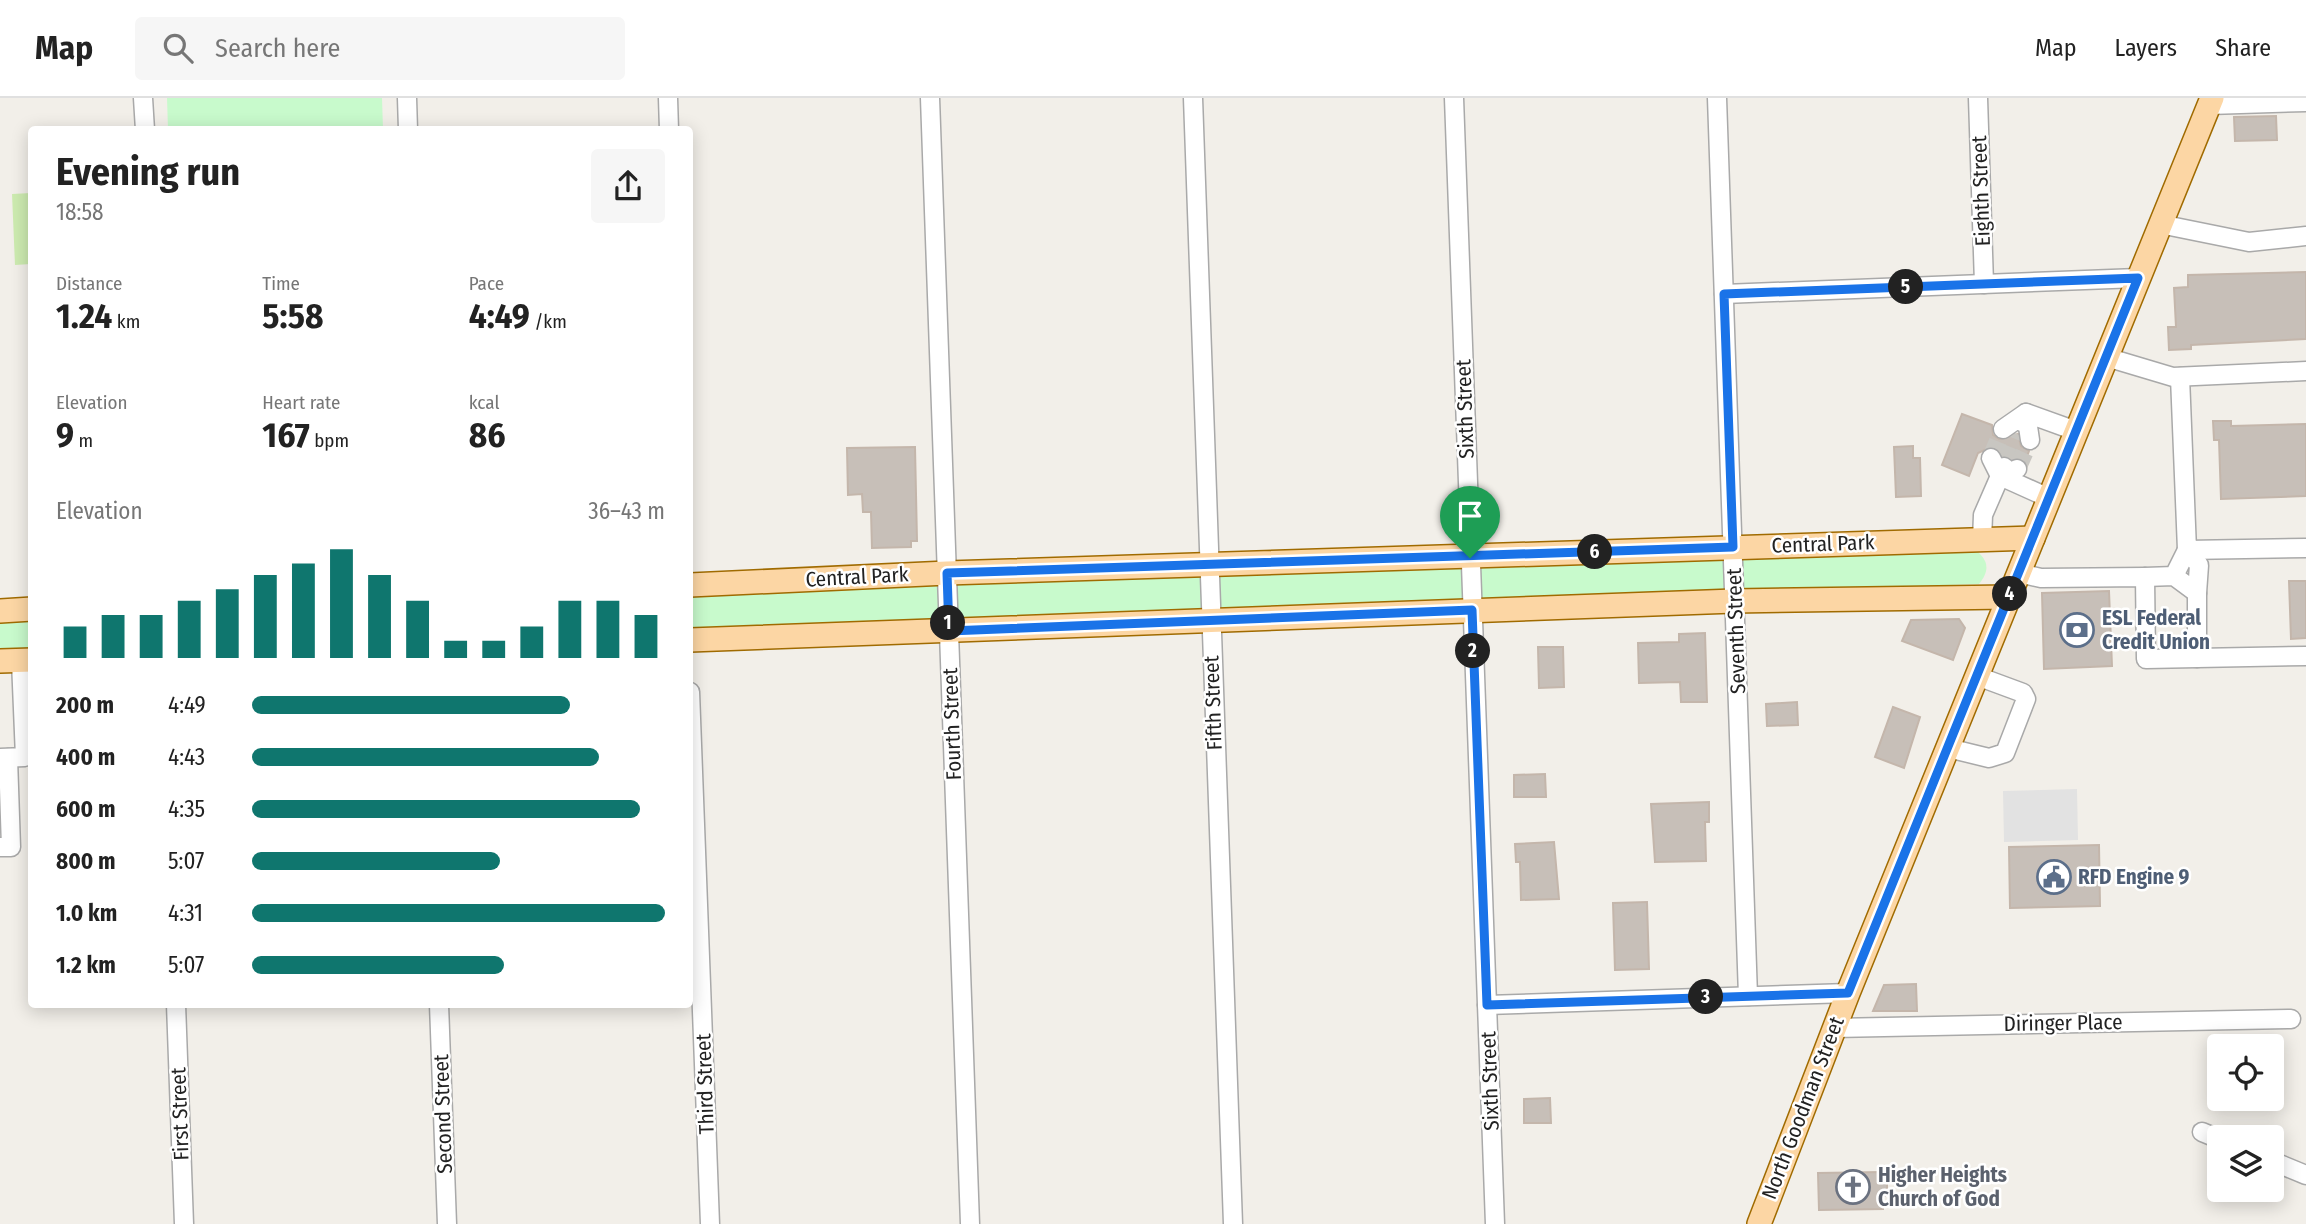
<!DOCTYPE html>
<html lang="en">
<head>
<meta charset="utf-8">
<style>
  body { margin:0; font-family:"Fira Sans Condensed",sans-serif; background:#f6f6f6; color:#222; height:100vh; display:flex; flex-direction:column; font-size:26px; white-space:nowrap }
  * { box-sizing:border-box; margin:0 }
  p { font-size:23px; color:#767676 }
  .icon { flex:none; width:38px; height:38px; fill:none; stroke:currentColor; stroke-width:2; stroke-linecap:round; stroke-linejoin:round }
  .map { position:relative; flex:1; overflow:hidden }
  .sheet { position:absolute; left:28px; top:28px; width:665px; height:882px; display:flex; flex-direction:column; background:#fff; border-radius:7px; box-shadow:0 4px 18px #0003 }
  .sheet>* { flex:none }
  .buttons { position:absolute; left:2207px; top:936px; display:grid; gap:14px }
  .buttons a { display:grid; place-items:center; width:77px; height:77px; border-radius:7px; background:#fff; box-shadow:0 4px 18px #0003; font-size:35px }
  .pin { position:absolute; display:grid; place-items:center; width:60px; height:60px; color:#fff; margin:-72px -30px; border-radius:50% 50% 50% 0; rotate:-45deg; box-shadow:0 0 7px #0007 }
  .pin .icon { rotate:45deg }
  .km { position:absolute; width:35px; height:35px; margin:-18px; border-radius:50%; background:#222; color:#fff; font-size:19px; line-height:35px; text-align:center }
  .round { display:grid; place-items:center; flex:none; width:74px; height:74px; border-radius:7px; background:#f6f6f6 }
  .head { display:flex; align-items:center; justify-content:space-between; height:119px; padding:0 28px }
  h1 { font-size:38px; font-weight:700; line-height:52px }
  .stats { display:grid; grid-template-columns:repeat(3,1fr); gap:10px; height:119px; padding:7px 28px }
  .stats div { display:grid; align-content:center }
  .stats b { font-size:35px; font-weight:700 }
  .stats small { font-size:19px; font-weight:400 }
  .stats p { font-size:19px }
  .chart { height:196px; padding:14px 28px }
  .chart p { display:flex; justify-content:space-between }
  .chart svg { width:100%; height:126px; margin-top:7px; stroke:#0f766e; stroke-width:6 }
  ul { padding:0 28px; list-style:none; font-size:23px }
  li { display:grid; grid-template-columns:112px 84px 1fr; align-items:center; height:52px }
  li i { height:18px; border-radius:9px; background:#0f766e }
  header { display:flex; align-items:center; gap:42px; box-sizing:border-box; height:98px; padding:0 35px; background:#fff; border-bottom:2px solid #e0e0e0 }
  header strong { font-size:33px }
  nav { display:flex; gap:38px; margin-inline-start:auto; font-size:24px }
  .search { width:490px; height:63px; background:#f6f6f6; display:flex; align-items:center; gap:18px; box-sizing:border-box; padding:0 24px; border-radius:7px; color:#767676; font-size:26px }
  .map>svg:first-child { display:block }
  .grass { fill:#cdebb0 }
  .park { fill:#c8facc }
  .parking { fill:#e2e2e2 }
  .building { fill:#c7bfb8; stroke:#c4b6ab; stroke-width:2 }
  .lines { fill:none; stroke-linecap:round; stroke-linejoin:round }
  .minor-tunnel { stroke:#c8c6c1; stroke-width:18; stroke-dasharray:18 9; stroke-linecap:butt }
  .minor-casing { stroke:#a9a9a9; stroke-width:21 }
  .major-casing { stroke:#a06b00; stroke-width:26 }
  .minor { stroke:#fff; stroke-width:18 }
  .major { stroke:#fcd6a4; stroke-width:23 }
  .route-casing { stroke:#fff; stroke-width:14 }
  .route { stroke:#1a73e8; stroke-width:9 }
  .labels { text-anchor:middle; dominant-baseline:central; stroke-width:5; stroke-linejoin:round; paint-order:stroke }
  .street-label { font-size:21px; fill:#222; stroke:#fff }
  .service-label { font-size:21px; font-weight:bold; fill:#4e5e75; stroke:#fff; text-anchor:start }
  .worship-label { font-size:21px; font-weight:bold; fill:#5b616d; stroke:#fff; text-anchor:start }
</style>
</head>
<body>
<header>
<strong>Map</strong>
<div class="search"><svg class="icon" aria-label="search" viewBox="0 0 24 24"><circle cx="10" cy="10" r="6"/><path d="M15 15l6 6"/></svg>Search here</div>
<nav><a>Map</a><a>Layers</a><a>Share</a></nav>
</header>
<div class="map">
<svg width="2306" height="1126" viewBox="0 0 2306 1126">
  <rect width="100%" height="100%" fill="#f2efe9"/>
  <!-- grass -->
  <path class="grass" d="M31 95V166L15 167 12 96Z"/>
  <!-- park -->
  <g class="park">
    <path d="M167 0H382L383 31H168Z"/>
    <path d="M1973 450C1988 461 1991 471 1979 486L690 531V495Z"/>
    <path d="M31 518V554L0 555V519Z"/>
  </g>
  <!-- parking -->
  <path class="parking" d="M2077 691 2078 742 2004 744 2003 693Z"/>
  <!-- building -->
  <g class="building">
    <path d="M2276 18 2277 42 2235 43 2234 19Z"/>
    <path d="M2306 174V241L2191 247V251L2169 252 2168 229H2176L2174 190 2188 189V177Z"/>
    <path d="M1962 316 1992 327 1993 337 1999 341 2018 336 2021 348 2029 353 2025 364 2003 358 1991 349 1978 355 1969 378 1942 367Z"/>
    <path d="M2213 323H2231V328L2306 326V398L2221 401 2219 342H2214Z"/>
    <path d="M1913 348V360H1920L1921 398 1896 399 1894 349Z"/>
    <path d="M915 349 917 443H911V449L872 450 871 414H863L862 396 848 397 847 350Z"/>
    <path d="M2289 483H2306V540L2291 541Z"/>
    <path d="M2109 493 2112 568 2044 571 2042 495Z"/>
    <path d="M1959 521 1965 530 1953 562 1902 543 1911 522Z"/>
    <path d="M1705 535 1707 604H1681L1680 584 1639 585 1638 545 1679 544V536Z"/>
    <path d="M1538 549H1563L1564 589 1539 590Z"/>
    <path d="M1797 604 1798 627 1767 628 1766 606Z"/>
    <path d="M1893 609 1920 619 1904 670 1875 659Z"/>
    <path d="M1545 676 1546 699H1514V677Z"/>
    <path d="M1709 704V724H1705L1706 763 1655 764 1651 706Z"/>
    <path d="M1554 744 1559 801 1521 802 1520 764H1516L1515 746Z"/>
    <path d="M2099 747 2100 808 2010 810 2009 749Z"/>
    <path d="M1647 804 1649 871 1615 872 1613 805Z"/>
    <path d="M1916 886 1917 913H1873L1884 887Z"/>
    <path d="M1550 1000 1551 1025H1524V1001Z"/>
    <path d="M1881 1074V1080L1887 1079V1098H1883V1111L1819 1112 1818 1075Z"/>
  </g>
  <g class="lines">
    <!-- minor-tunnel -->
    <g class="minor-tunnel">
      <path d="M1991 360 2003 331"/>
      <path d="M2005 366 2017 336"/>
      <path d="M2017 371 2030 342"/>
    </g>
    <!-- minor casing -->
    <g class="minor-casing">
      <g id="minor">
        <path d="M143 0 145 32"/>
        <path d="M407 0 408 32"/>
        <path d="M668 0 669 32"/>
        <path d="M930 0 970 1126"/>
        <path d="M1193 0 1233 1126"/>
        <path d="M1454 0 1495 1126"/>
        <path d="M1717 0 1748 898"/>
        <path d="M1978 0 1984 186"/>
        <path d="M2209 7 2306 4"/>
        <path d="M2160 126 2249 144 2306 138"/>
        <path d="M1724 196 2138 180"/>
        <path d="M2106 259 2173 279 2306 273"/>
        <path d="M2180 279 2187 452 2306 450"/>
        <path d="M2003 331 2026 315 2022 324"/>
        <path d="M2030 342 2026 315 2076 333"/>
        <path d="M1991 360 2000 378 2004 369"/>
        <path d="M2000 378 2049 400"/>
        <path d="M1982 442 1983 417 2000 378 2017 371"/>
        <path d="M2019 475 2041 480 2145 479 2146 561 2197 560"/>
        <path d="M2145 479 2174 478 2197 495 2199 467 2187 452 2174 478"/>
        <path d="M2197 495V560L2306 558"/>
        <path d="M690 594 710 1126"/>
        <path d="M1948 650 1989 660 2005 655 2026 601 2023 595 1977 578"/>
        <path d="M0 660 25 659 21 563"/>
        <path d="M0 749H11L8 660"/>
        <path d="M176 906 184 1126"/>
        <path d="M439 906 447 1126"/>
        <path d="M1487 907 1848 895"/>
        <path d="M1834 930 2291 921"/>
        <path d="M2202 1034 2219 1041"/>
        <path d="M2272 1063 2306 1077"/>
      </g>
    </g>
    <!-- major casing -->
    <g class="major-casing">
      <g id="major">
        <path d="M690 487 947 475 2033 440"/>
        <path d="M0 513 32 511"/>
        <path d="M690 542 1734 503 2009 499"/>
        <path d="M0 563 32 562"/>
        <path d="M1759 1126 1848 895 2212 0"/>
      </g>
    </g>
    <!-- minor -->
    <use href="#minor" class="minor"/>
    <!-- major -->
    <use href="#major" class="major"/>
  </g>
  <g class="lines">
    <!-- route casing -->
    <g class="route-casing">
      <path id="route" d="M2138 180 1848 895 1487 907 1472 512 949 533 947 475 1733 449 1724 196Z"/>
    </g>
    <!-- route -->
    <use href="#route" class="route"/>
  </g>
  <!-- icons -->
  <defs>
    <g id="bank-ring" transform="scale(1.75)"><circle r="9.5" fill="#fff" stroke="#5c6f8a" stroke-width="1.5"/><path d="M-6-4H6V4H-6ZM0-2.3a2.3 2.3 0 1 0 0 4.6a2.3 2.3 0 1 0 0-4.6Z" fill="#5c6f8a"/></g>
    <g id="civic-ring" transform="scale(1.75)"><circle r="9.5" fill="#fff" stroke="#5c6f8a" stroke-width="1.5"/><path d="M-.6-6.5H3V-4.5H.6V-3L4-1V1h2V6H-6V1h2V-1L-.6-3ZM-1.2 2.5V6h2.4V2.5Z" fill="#5c6f8a"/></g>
    <g id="church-ring" transform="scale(1.75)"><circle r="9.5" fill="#fff" stroke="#6b7280" stroke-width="1.5"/><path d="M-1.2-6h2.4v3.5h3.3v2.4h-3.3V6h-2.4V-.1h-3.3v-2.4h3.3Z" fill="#6b7280"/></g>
  </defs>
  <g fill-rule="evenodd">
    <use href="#bank-ring" x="2077" y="532"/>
    <use href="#civic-ring" x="2054" y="779"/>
    <use href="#church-ring" x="1853" y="1089"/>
  </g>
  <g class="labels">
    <!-- street labels -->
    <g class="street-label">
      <text transform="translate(1981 93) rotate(-92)">Eighth Street</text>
      <text transform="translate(1465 311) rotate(-92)">Sixth Street</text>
      <text transform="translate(1823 446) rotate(-2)">Central Park</text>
      <text transform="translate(857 479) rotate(-3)">Central Park</text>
      <text transform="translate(1736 533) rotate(-92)">Seventh Street</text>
      <text transform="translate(1213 605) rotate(-92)">Fifth Street</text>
      <text transform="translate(952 626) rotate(-92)">Fourth Street</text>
      <text transform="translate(2063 925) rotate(-1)">Diringer Place</text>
      <text transform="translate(1490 983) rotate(-92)">Sixth Street</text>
      <text transform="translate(705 986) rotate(-92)">Third Street</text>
      <text transform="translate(1803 1010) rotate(-69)">North Goodman Street</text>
      <text transform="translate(180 1016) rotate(-92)">First Street</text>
      <text transform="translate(443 1016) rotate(-92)">Second Street</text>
    </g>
    <!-- service labels -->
    <g class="service-label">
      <text x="2102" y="520">ESL Federal<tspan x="2102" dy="24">Credit Union</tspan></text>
      <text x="2078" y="779">RFD Engine 9</text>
    </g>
    <!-- worship labels -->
    <g class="worship-label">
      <text x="1878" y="1077">Higher Heights<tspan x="1878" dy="24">Church of God</tspan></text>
    </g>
  </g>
</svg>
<div class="buttons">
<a><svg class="icon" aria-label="locate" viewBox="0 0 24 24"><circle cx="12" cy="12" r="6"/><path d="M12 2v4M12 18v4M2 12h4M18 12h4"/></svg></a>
<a><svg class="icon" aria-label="layers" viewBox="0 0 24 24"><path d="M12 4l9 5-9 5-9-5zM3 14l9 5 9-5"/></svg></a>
</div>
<div class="pin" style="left:1470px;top:460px;background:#1e9e55"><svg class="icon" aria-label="arrive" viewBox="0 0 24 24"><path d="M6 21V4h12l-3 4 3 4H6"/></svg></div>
<b class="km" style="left:948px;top:525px">1</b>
<b class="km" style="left:1473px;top:553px">2</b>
<b class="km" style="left:1706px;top:899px">3</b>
<b class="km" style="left:2010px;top:496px">4</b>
<b class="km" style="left:1906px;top:189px">5</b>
<b class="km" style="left:1595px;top:454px">6</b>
<section class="sheet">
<div class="head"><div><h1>Evening run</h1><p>18:58</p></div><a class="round"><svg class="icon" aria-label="share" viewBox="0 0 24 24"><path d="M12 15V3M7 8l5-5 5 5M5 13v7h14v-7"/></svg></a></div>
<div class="stats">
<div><p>Distance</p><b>1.24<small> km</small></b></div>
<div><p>Time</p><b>5:58</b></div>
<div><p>Pace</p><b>4:49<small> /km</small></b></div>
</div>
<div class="stats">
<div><p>Elevation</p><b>9<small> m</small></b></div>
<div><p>Heart rate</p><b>167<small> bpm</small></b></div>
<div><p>kcal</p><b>86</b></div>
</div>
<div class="chart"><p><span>Elevation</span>36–43 m</p>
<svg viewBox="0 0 160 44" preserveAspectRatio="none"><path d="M5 44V33M15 44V29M25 44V29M35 44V24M45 44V20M55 44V15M65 44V11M75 44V6M85 44V15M95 44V24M105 44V38M115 44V38M125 44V33M135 44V24M145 44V24M155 44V29"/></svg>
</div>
<ul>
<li><b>200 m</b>4:49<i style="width:77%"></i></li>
<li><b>400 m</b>4:43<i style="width:84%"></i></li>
<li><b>600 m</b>4:35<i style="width:94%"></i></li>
<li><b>800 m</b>5:07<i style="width:60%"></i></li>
<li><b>1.0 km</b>4:31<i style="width:100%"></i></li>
<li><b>1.2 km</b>5:07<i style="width:61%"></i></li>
</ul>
</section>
</div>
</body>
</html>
